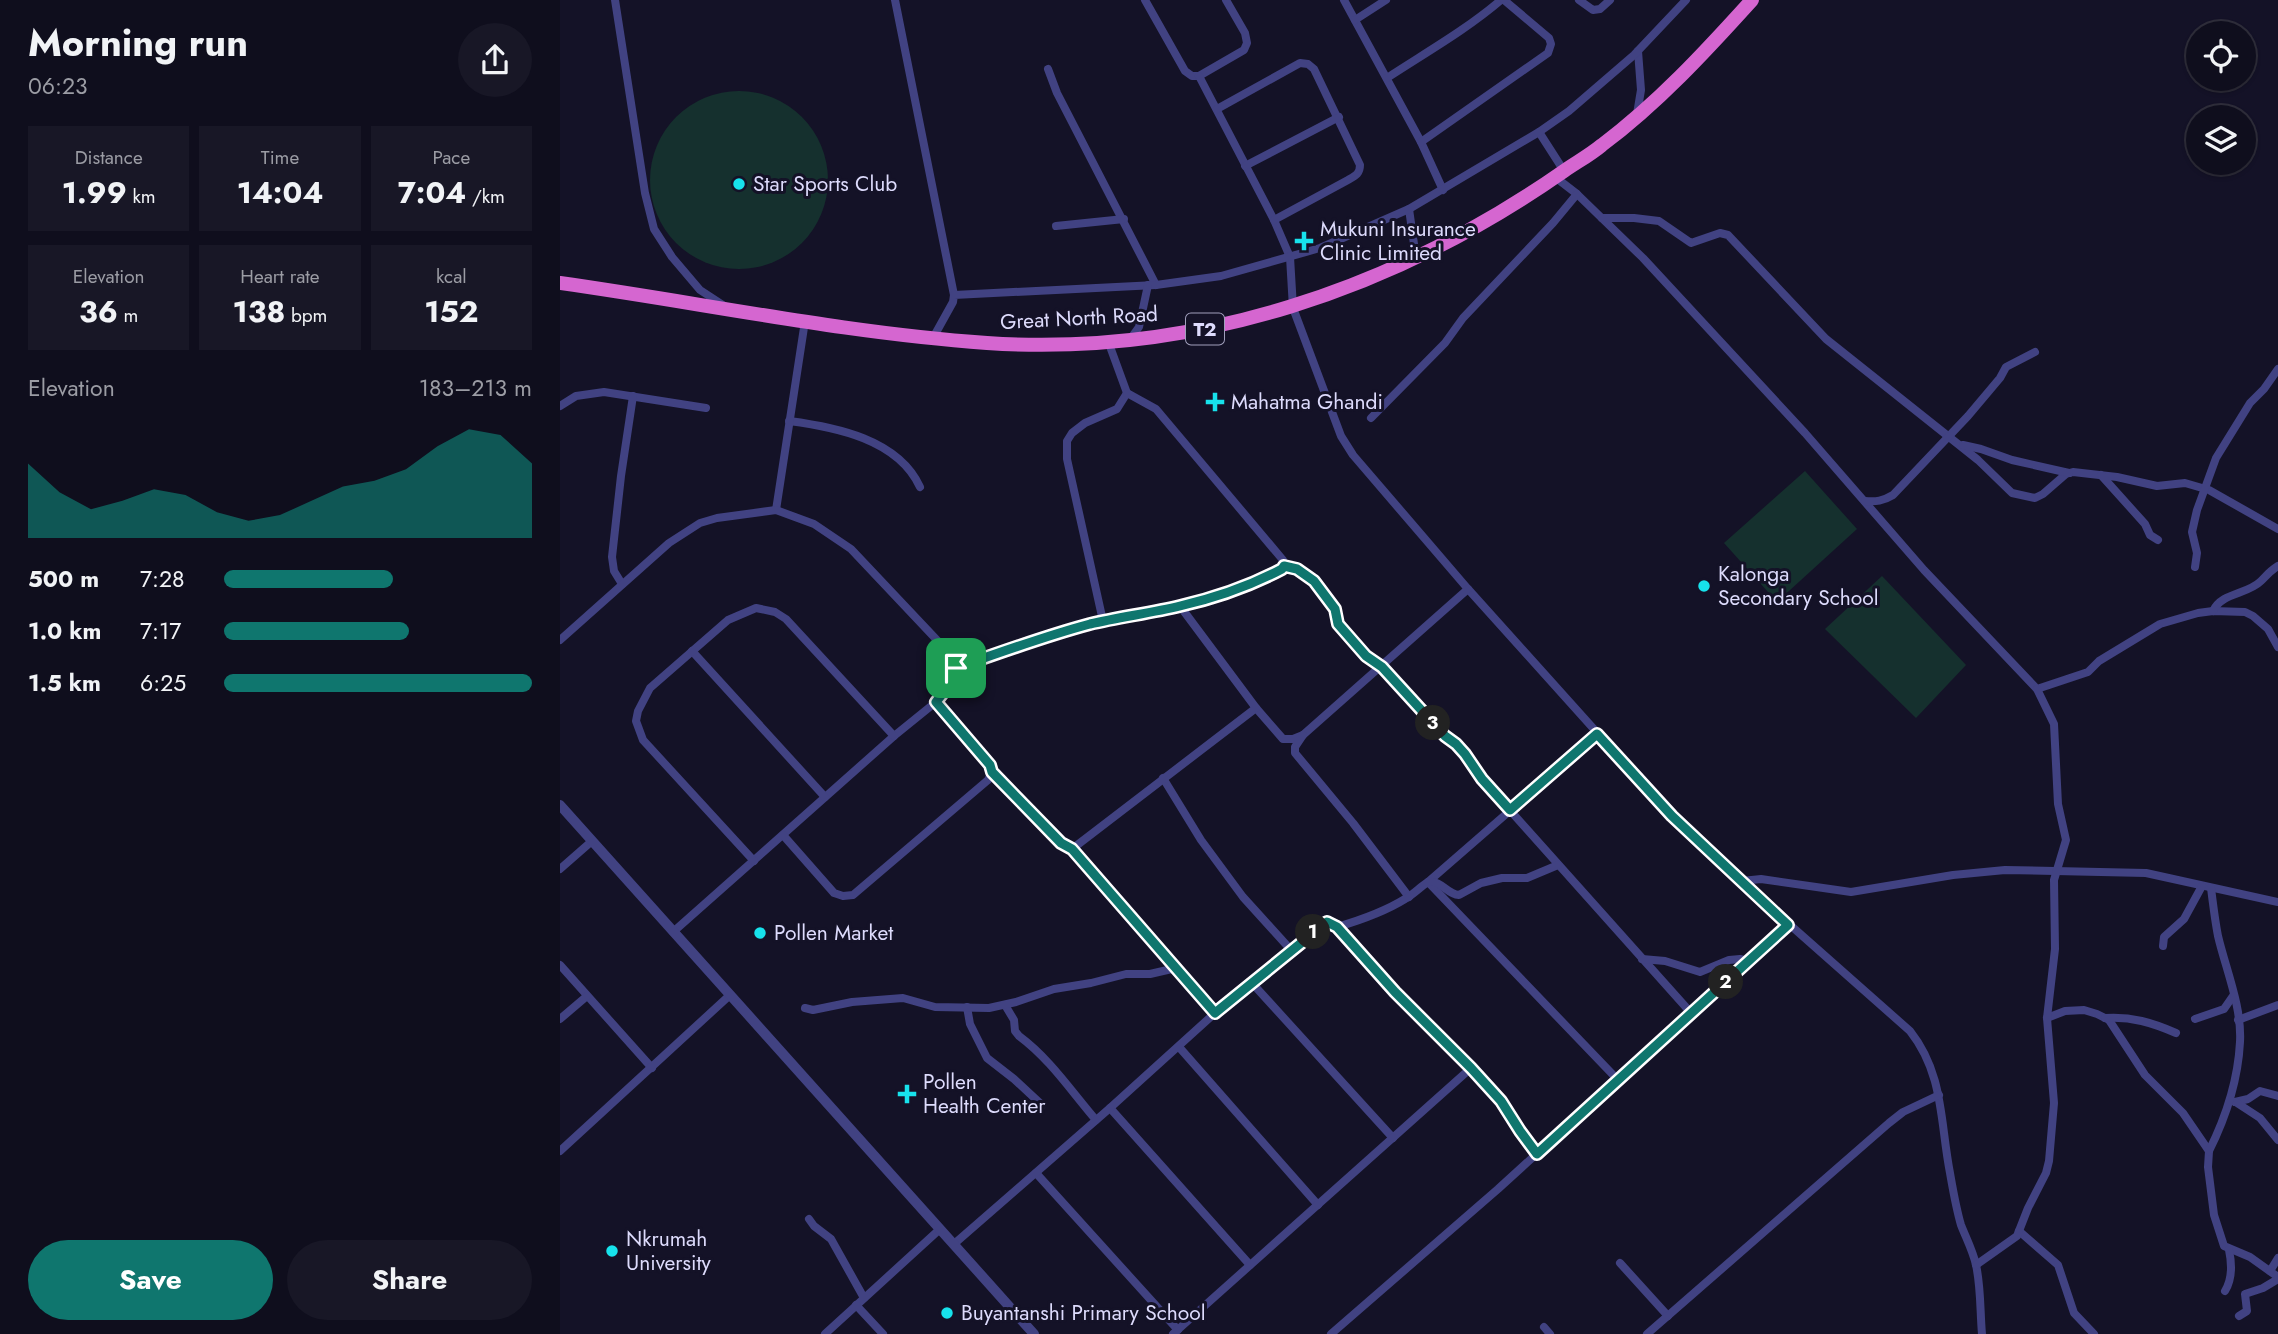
<!DOCTYPE html>
<html lang="en">
<head>
<meta charset="utf-8">
<style>
  body { margin:0; font-family:Jost,sans-serif; background:#181726; color:#f1f3f6; height:100vh; display:flex; flex-direction:column; font-size:26px; white-space:nowrap }
  * { box-sizing:border-box; margin:0 }
  p { font-size:23px; color:#9b9ca4 }
  .icon { flex:none; width:38px; height:38px; fill:none; stroke:currentColor; stroke-width:2; stroke-linecap:round; stroke-linejoin:round }
  .map { position:relative; flex:1; overflow:hidden }
  .sheet { display:flex; flex-direction:column; background:#0f0e1d; width:560px }
  .sheet>* { flex:none }
  .buttons { position:absolute; left:1626px; top:21px; display:grid; gap:14px }
  .buttons a { display:grid; place-items:center; width:70px; height:70px; border-radius:50%; background:#0f0e1d; box-shadow:0 2px 5px #0004,0 0 0 2px #2f2e3b; font-size:35px }
  .pin { position:absolute; display:grid; place-items:center; width:60px; height:60px; color:#fff; margin:-30px; border-radius:14px; box-shadow:0 4px 10px #0006 }
  .km { position:absolute; width:35px; height:35px; margin:-18px; border-radius:50%; background:#222; color:#fff; font-size:19px; line-height:35px; text-align:center }
  .round { display:grid; place-items:center; flex:none; width:74px; height:74px; border-radius:37px; background:#181726 }
  .head { display:flex; align-items:center; justify-content:space-between; height:119px; padding:0 28px }
  h1 { font-size:38px; font-weight:700; line-height:52px }
  .metrics { display:grid; grid-template-columns:repeat(3,1fr); gap:10px; height:119px; padding:7px 28px }
  .metrics div { display:grid; align-content:center; border-radius:0px; background:#181726; text-align:center }
  .metrics b { font-size:30px; font-weight:700 }
  .metrics small { font-size:19px; font-weight:400 }
  .metrics p { font-size:19px }
  .chart { height:196px; padding:14px 28px }
  .chart p { display:flex; justify-content:space-between }
  .chart svg { width:100%; height:126px; margin-top:7px; fill:#0f766e; opacity:.7 }
  .action { display:flex; gap:14px; margin-top:auto; padding:14px 28px }
  .action a { flex:1; height:80px; border-radius:42px; background:#0f766e; color:#fff; font-size:28px; font-weight:700; line-height:80px; text-align:center }
  .action a+a { background:#181726; color:#f1f3f6 }
  ul { padding:0 28px; list-style:none; font-size:23px }
  li { display:grid; grid-template-columns:112px 84px 1fr; align-items:center; height:52px }
  li i { height:18px; border-radius:9px; background:#0f766e }
  main { display:flex; flex:1; min-height:0 }
  .map>svg:first-child { display:block }
  .green { fill:#15302e }
  .lines { fill:none; stroke-linecap:round; stroke-linejoin:round }
  .minor { stroke:#414282; stroke-width:8 }
  .tertiary { stroke:#414282; stroke-width:10 }
  .trunk { stroke:#d566d0; stroke-width:14 }
  .route-casing { stroke:#fff; stroke-width:14 }
  .route { stroke:#0f766e; stroke-width:9 }
  .poi-dot { fill:#17e2ec; stroke:#141227; stroke-width:2.5 }
  .labels { text-anchor:middle; dominant-baseline:central; stroke-width:6; stroke-linejoin:round; paint-order:stroke }
  .shield { fill:#141227; stroke:#a19fbc; stroke-width:2 }
  .shield-label { font-size:19px; font-weight:bold; fill:#dddbfc }
  .poi-label { font-size:21px; fill:#dddbfc; stroke:#141227; text-anchor:start }
  .street-label { font-size:21px; fill:#dddbfc; stroke:#141227 }
</style>
</head>
<body>
<main>
<section class="sheet">
<div class="head"><div><h1>Morning run</h1><p>06:23</p></div><a class="round"><svg class="icon" aria-label="share" viewBox="0 0 24 24"><path d="M12 15V3M7 8l5-5 5 5M5 13v7h14v-7"/></svg></a></div>
<div class="metrics">
<div><p>Distance</p><b>1.99<small> km</small></b></div>
<div><p>Time</p><b>14:04</b></div>
<div><p>Pace</p><b>7:04<small> /km</small></b></div>
</div>
<div class="metrics">
<div><p>Elevation</p><b>36<small> m</small></b></div>
<div><p>Heart rate</p><b>138<small> bpm</small></b></div>
<div><p>kcal</p><b>152</b></div>
</div>
<div class="chart"><p><span>Elevation</span>183–213 m</p>
<svg viewBox="0 0 160 44" preserveAspectRatio="none"><path d="M0 44V18L10 28L20 34L30 31L40 27L50 29L60 35L70 38L80 36L90 31L100 26L110 24L120 20L130 12L140 6L150 8L160 18V44z"/></svg>
</div>
<ul>
<li><b>500 m</b>7:28<i style="width:55%"></i></li>
<li><b>1.0 km</b>7:17<i style="width:60%"></i></li>
<li><b>1.5 km</b>6:25<i style="width:100%"></i></li>
</ul>
<div class="action"><a>Save</a><a>Share</a></div>
</section>
<div class="map">
<svg width="1718" height="1334" viewBox="0 0 1718 1334">
  <rect width="100%" height="100%" fill="#141227"/>
  <!-- green -->
  <g class="green">
    <circle cx="179" cy="180" r="89"/>
    <path d="M1245 471 1297 529 1217 602 1164 543Z"/>
    <path d="M1322 576 1406 665 1356 718 1265 629Z"/>
  </g>
  <g class="lines">
    <!-- minor -->
    <g class="minor">
      <path d="M55 0 85 193 94 229 112 257 140 290 166 307"/>
      <path d="M335 0 394 295"/>
      <path d="M585 0 625 71 632 76H639L684 50 687 43 685 33 666 0"/>
      <path d="M784 0 861 142 883 190"/>
      <path d="M1019 0 1033 10 1040 9 1050 0"/>
      <path d="M795 20 826 0"/>
      <path d="M488 69 497 93 596 285"/>
      <path d="M639 76 714 220 730 257 733 308 781 436 793 455 908 589 1112 816 1229 924 1350 1031C1384 1074 1380 1122 1390 1173 1393 1190 1396 1208 1401 1225 1406 1238 1413 1251 1416 1265 1421 1287 1420 1312 1422 1334"/>
      <path d="M827 78C865 53 906 30 941 0"/>
      <path d="M657 109 740 63 748 64 754 69 800 165C800 174 795 176 788 180L714 220"/>
      <path d="M1077 114 1081 90 1078 51"/>
      <path d="M979 132 1004 171"/>
      <path d="M861 142 988 53 991 44 989 38 944 0"/>
      <path d="M685 166 779 117"/>
      <path d="M995 177 1017 194 1083 258 1245 433 1364 570 1477 689 1528 672 1539 661 1600 624 1638 613 1653 611 1685 612 1693 616 1708 629 1718 647"/>
      <path d="M849 209 856 258"/>
      <path d="M1042 218H1074L1099 221 1131 243 1160 233 1168 235 1266 339 1418 460 1452 493 1475 498 1483 494 1506 474 1513 472 1557 477 1597 486 1625 483 1649 490 1718 529"/>
      <path d="M496 226 564 219"/>
      <path d="M373 338 393 302 394 295 596 285 661 276 760 248 849 209 979 132 1009 111 1074 55 1126 0"/>
      <path d="M571 338 579 327 588 285"/>
      <path d="M0 406 16 396 44 392 146 408"/>
      <path d="M811 418 885 343 903 318 993 223 1017 194"/>
      <path d="M229 421C275 427 338 439 360 487"/>
      <path d="M1403 445 1421 449 1452 460 1509 473"/>
      <path d="M1541 475 1585 524 1590 535 1598 540"/>
      <path d="M1305 501C1316 502 1323 501 1333 495L1408 416 1440 378 1446 367 1475 352"/>
      <path d="M216 510 245 321"/>
      <path d="M724 566 748 575 759 586 775 609 778 624 806 656 822 667 885 736 896 744 914 764 922 779 1132 1014"/>
      <path d="M1635 567 1637 553 1632 532 1637 510 1656 458 1690 403 1704 389 1718 369"/>
      <path d="M62 584 54 571 52 557 61 476 73 396"/>
      <path d="M1653 611C1662 592 1687 595 1701 581 1707 575 1710 571 1718 566"/>
      <path d="M543 621 507 459V441L512 433 525 423 557 409 567 393"/>
      <path d="M0 640 109 543 140 523 157 518 216 510 254 524 291 549 392 656 396 668 394 679 376 702 334 736 113 932"/>
      <path d="M132 651 265 797"/>
      <path d="M396 668 477 639 532 624 620 606 669 592 722 569 723 560 596 409 567 393 548 341"/>
      <path d="M696 708 723 739H733L743 735 908 589"/>
      <path d="M743 735 735 747V753L793 823 849 897"/>
      <path d="M1037 735 868 882 1058 1080"/>
      <path d="M432 772 501 843 512 849 655 1013"/>
      <path d="M603 778 641 840 683 897 731 950"/>
      <path d="M223 835 274 893 283 896 293 895 428 780 432 772 430 765 376 702"/>
      <path d="M512 849 696 708 620 606"/>
      <path d="M194 861 83 740 76 721 78 711 90 688 168 620 196 608 215 612 226 619 334 736"/>
      <path d="M0 869 32 841"/>
      <path d="M1182 881 1201 879 1291 892 1393 875 1445 870 1586 873 1718 902"/>
      <path d="M777 927C801 920 824 912 845 899 854 894 860 887 868 882 882 880 886 894 899 895L921 883 942 878H967L998 865"/>
      <path d="M1603 946 1604 937 1624 919 1642 886"/>
      <path d="M1082 959 1105 961 1140 972 1169 960 1180 959 1188 961"/>
      <path d="M0 965 92 1068"/>
      <path d="M692 983 833 1138"/>
      <path d="M445 1005 454 1020 455 1031 459 1036C490 1059 511 1091 536 1120"/>
      <path d="M407 1007 410 1024 427 1058 454 1079 482 1105"/>
      <path d="M245 1008 253 1010 292 1002 343 998 375 1007 429 1008 456 1002 494 989 531 983 566 974H590L616 968"/>
      <path d="M1487 1018 1505 1011 1524 1010 1537 1014 1549 1020 1585 1075 1623 1113 1649 1151 1648 1167 1654 1215 1664 1246 1690 1257 1718 1277"/>
      <path d="M1545 1018C1571 1016 1593 1023 1616 1033"/>
      <path d="M0 1019 27 996"/>
      <path d="M1635 1019 1664 1009 1673 996"/>
      <path d="M1678 1020 1718 1005"/>
      <path d="M619 1047 758 1205"/>
      <path d="M1675 1102 1688 1099 1700 1091 1718 1096"/>
      <path d="M1677 1103 1700 1118 1718 1140"/>
      <path d="M550 1108 690 1265"/>
      <path d="M0 1151 170 995"/>
      <path d="M1649 1151C1666 1117 1678 1080 1680 1042 1682 1007 1666 970 1658 936 1655 921 1653 904 1651 888"/>
      <path d="M476 1173 618 1330"/>
      <path d="M249 1219 254 1226 271 1239 304 1298"/>
      <path d="M1459 1231 1498 1265 1514 1313 1534 1334"/>
      <path d="M394 1244 550 1108 655 1013 767 922 777 927 835 992 911 1068 941 1101 960 1131 977 1154"/>
      <path d="M1060 1263 1108 1316"/>
      <path d="M1416 1265 1457 1236 1468 1208 1486 1173 1489 1161 1494 1103 1487 1018 1495 949 1494 880 1506 840 1498 804 1494 724 1477 689"/>
      <path d="M1710 1271 1718 1258"/>
      <path d="M1665 1291C1673 1278 1672 1264 1669 1250"/>
      <path d="M296 1305 323 1334"/>
      <path d="M1679 1316 1687 1311 1685 1294 1703 1288 1718 1279"/>
      <path d="M984 1327 990 1334"/>
      <path d="M265 1334 380 1229"/>
      <path d="M613 1334 911 1068"/>
      <path d="M771 1334 938 1189 1229 924"/>
      <path d="M1087 1334 1329 1123 1343 1112 1379 1095"/>
    </g>
    <!-- tertiary -->
    <path class="tertiary" d="M0 805 474 1334"/>
    <!-- trunk -->
    <path class="trunk" d="M0 283C142 303 284 333 427 343 636 357 835 289 1004 171 1017 162 1030 155 1042 145 1098 103 1145 52 1192 0"/>
  </g>
  <g class="lines">
    <!-- route casing -->
    <g class="route-casing">
      <path id="route" d="M724 566 737 569 754 581 775 609 778 624 806 656 822 667 885 736 896 744 905 754 922 779 950 810 1037 734 1112 816 1228 925 977 1154 960 1131 941 1101 911 1068 835 992 777 927 767 922 655 1013 512 849 501 843 432 772 430 765 376 702 394 679 396 668C441 652 485 636 530 624 560 617 591 613 620 606 655 598 690 586 722 569Z"/>
    </g>
    <!-- route -->
    <use href="#route" class="route"/>
  </g>
  <!-- markers -->
  <g class="poi-dot">
    <circle cx="179" cy="184" r="7"/>
    <path d="M740.5 230.5h7v7h7v7h-7v7h-7v-7h-7v-7h7z"/>
    <path d="M651.5 391.5h7v7h7v7h-7v7h-7v-7h-7v-7h7z"/>
    <circle cx="1144" cy="586" r="7"/>
    <circle cx="200" cy="933" r="7"/>
    <path d="M343.5 1083.5h7v7h7v7h-7v7h-7v-7h-7v-7h7z"/>
    <circle cx="52" cy="1251" r="7"/>
    <circle cx="387" cy="1313" r="7"/>
  </g>
  <g class="labels">
    <!-- shield labels -->
    <rect class="shield" x="626" y="313.5" width="38" height="31" rx="5"/>
    <g class="shield-label">
      <text x="645" y="329">T2</text>
    </g>
    <!-- poi labels -->
    <g class="poi-label">
      <text x="193" y="184">Star Sports Club</text>
      <text x="760" y="229">Mukuni Insurance<tspan x="760" dy="24">Clinic Limited</tspan></text>
      <text x="671" y="402">Mahatma Ghandi</text>
      <text x="1158" y="574">Kalonga<tspan x="1158" dy="24">Secondary School</tspan></text>
      <text x="214" y="933">Pollen Market</text>
      <text x="363" y="1082">Pollen<tspan x="363" dy="24">Health Center</tspan></text>
      <text x="66" y="1239">Nkrumah<tspan x="66" dy="24">University</tspan></text>
      <text x="401" y="1313">Buyantanshi Primary School</text>
    </g>
    <!-- street labels -->
    <g class="street-label">
      <text transform="translate(519 318) rotate(-3)">Great North Road</text>
    </g>
  </g>
</svg>
<div class="buttons">
<a><svg class="icon" aria-label="locate" viewBox="0 0 24 24"><circle cx="12" cy="12" r="6"/><path d="M12 2v4M12 18v4M2 12h4M18 12h4"/></svg></a>
<a><svg class="icon" aria-label="layers" viewBox="0 0 24 24"><path d="M12 4l9 5-9 5-9-5zM3 14l9 5 9-5"/></svg></a>
</div>
<div class="pin" style="left:396px;top:668px;background:#1e9e55"><svg class="icon" aria-label="arrive" viewBox="0 0 24 24"><path d="M6 21V4h12l-3 4 3 4H6"/></svg></div>
<b class="km" style="left:753px;top:932px">1</b>
<b class="km" style="left:1166px;top:982px">2</b>
<b class="km" style="left:873px;top:723px">3</b>
</div>
</main>
</body>
</html>
